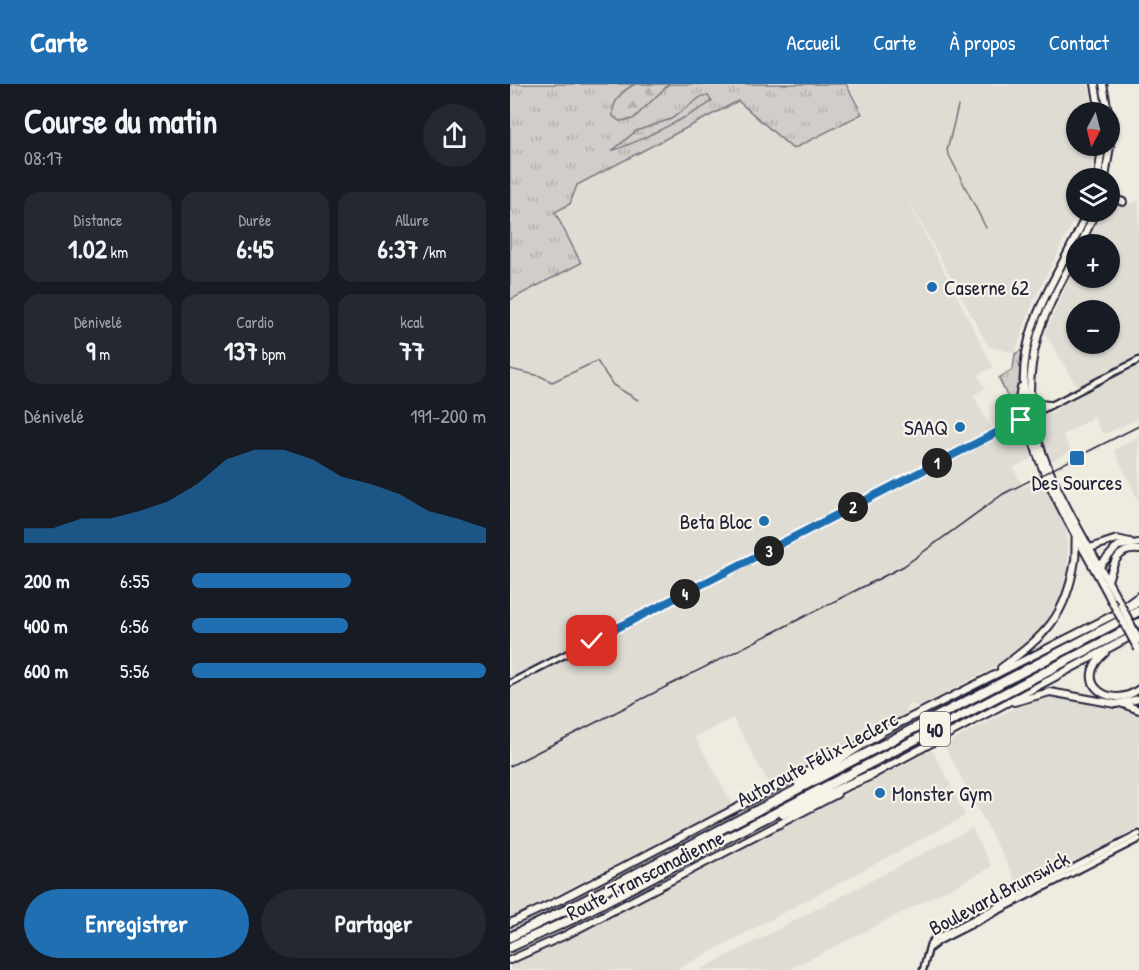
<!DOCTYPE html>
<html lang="fr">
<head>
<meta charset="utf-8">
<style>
  body { margin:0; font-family:"Patrick Hand",sans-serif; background:#242831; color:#f1f3f6; height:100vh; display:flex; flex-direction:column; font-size:22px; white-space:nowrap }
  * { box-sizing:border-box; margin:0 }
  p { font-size:20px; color:#9ea1a6 }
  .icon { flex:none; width:33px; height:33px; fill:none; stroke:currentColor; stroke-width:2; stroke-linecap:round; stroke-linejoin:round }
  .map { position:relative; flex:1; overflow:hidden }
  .sheet { display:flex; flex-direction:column; background:#171b24; width:510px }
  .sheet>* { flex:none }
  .needle { width:39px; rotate:187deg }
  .controls { position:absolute; left:556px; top:18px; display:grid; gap:12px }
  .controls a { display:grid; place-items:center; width:54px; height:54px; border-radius:50%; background:#171b24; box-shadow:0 2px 4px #0004; font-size:30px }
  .pin { position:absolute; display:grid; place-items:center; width:51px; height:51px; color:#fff; margin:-26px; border-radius:12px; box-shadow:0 3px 9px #0006 }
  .km { position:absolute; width:30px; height:30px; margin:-15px; border-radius:50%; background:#222; color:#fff; font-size:16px; line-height:30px; text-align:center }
  .round { display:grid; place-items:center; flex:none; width:63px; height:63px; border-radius:32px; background:#242831 }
  .summary { display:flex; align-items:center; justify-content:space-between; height:102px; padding:0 24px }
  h1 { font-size:33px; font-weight:800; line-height:45px }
  .stats { display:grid; grid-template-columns:repeat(3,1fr); gap:9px; height:102px; padding:6px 24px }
  .stats div { display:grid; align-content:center; border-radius:15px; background:#242831; text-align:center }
  .stats b { font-size:26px; font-weight:800 }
  .stats small { font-size:16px; font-weight:400 }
  .stats p { font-size:16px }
  .chart { height:168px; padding:12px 24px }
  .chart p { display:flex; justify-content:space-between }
  .chart svg { width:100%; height:108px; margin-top:6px; fill:#1f6fb2; opacity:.7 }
  .action { display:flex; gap:12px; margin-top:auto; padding:12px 24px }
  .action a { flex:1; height:69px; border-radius:36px; background:#1f6fb2; color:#fff; font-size:24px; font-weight:800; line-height:69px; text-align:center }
  .action a+a { background:#242831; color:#f1f3f6 }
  ul { padding:0 24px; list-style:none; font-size:20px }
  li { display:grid; grid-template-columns:96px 72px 1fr; align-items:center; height:45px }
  li i { height:15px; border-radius:8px; background:#1f6fb2 }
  header { display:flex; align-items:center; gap:36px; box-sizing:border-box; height:84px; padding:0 30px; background:#1f6fb2; color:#fff }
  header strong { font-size:28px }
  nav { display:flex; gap:33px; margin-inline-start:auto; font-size:21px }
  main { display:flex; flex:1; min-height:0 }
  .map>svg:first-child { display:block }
  .built { fill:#dfdcd4; fill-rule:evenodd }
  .grass { fill:url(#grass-tufts); stroke:#7a7882; stroke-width:1.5 }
  .forest { fill:url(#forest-firs); stroke:#7a7882; stroke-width:1.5 }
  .wetland { fill:url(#wetland-marsh); stroke:#7a7882; stroke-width:1.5 }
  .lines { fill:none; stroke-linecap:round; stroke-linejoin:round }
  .stream { stroke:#716f7b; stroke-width:1.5 }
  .minor-casing { stroke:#22223b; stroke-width:9 }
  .major-casing { stroke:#22223b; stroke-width:10 }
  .highway-casing { stroke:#22223b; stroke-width:12 }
  .minor { stroke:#f7f3e8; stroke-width:4.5 }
  .major { stroke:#f7f3e8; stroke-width:6 }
  .highway { stroke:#f7f3e8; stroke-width:8 }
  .tram { stroke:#22223b; stroke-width:1.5 }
  .major-bridge-casing { stroke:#22223b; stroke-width:10; stroke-linecap:butt }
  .major-bridge { stroke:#f7f3e8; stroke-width:6 }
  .route-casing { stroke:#fff; stroke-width:12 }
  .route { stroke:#1f6fb2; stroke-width:8 }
  .poi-dot { fill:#1f6fb2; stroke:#f7f3e8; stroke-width:2 }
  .labels { text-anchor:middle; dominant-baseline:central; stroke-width:4.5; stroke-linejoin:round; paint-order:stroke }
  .shield { fill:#f7f3e8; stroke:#62616f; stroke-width:1.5 }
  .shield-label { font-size:20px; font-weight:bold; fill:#22223b }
  .poi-label { font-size:21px; fill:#22223b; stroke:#f7f3e8; text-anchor:start }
  .street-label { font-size:21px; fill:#22223b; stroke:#f7f3e8 }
</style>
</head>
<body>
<header>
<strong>Carte</strong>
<nav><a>Accueil</a><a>Carte</a><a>À propos</a><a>Contact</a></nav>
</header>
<main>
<section class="sheet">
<div class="summary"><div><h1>Course du matin</h1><p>08:17</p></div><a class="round"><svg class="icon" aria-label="share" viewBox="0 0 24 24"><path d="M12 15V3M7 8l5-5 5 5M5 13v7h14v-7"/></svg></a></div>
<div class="stats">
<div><p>Distance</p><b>1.02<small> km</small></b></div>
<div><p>Durée</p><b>6:45</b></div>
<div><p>Allure</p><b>6:37<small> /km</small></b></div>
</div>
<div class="stats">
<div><p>Dénivelé</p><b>9<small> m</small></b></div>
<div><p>Cardio</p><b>137<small> bpm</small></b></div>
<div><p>kcal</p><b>77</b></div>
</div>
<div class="chart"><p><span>Dénivelé</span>191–200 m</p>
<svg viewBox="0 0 160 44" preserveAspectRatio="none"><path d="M0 44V38L10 38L20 34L30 34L40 31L50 27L60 20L70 10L80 6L90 6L100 10L110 17L120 20L130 24L140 31L150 34L160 38V44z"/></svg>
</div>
<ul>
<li><b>200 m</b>6:55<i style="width:54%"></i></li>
<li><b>400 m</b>6:56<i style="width:53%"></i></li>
<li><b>600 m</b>5:56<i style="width:100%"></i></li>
</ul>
<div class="action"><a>Enregistrer</a><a>Partager</a></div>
</section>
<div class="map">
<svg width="629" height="886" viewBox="0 0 629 886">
  <defs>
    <pattern id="grass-tufts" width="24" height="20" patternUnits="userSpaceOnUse" patternTransform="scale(1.5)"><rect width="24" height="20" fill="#d1cdc9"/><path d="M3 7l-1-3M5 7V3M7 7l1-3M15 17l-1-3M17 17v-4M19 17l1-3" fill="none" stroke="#b3b0ae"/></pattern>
    <pattern id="forest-firs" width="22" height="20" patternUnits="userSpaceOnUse" patternTransform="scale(1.5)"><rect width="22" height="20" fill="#d1cdc9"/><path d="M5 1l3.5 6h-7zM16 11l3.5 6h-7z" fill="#b3b0ae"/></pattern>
    <pattern id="wetland-marsh" width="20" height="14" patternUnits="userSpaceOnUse" patternTransform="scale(1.5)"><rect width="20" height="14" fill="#d1cdc9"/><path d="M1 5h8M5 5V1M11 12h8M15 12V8" fill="none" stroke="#b3b0ae"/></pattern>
  </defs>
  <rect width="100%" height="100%" fill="#eeebe1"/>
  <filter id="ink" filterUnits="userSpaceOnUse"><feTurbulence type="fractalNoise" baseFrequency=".0167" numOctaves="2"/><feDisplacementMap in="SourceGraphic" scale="12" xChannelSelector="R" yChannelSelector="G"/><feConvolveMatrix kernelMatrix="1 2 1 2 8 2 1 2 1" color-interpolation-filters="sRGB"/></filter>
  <g filter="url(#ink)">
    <!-- built -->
    <g class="built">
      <path d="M338 0H578L580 5 583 28H567V62H585L580 94H567L568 128 522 220 505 269 479 263 391 103 483 283 468 291 475 304 463 311 487 356 505 347H512L522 374 503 384 513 404 530 395 556 442 558 486 549 521 532 549 481 585 409 623 402 620 395 624V631L260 702 223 634 185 653 223 721 0 834V216L71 179 45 128 60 120 67 101 228 17 283 65 354 31Z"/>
      <path d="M629 117V335L593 350 580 327 582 334 553 351 561 367 541 377 531 350 529 335 572 311 535 249 567 178V194H600V160H576L592 129 600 128V124ZM567 226H600V260H567Z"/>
      <path d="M629 352V418L604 366Z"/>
      <path d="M543 612 629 629V745L510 804 434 661 514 619Z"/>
      <path d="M422 666 441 701 427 709 441 703 455 732 166 886H0V881L156 805Z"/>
      <path d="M462 744 482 783 278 886H190Z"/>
    </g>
    <!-- grass -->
    <g class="grass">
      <path d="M0 0H336L352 30 283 65 228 17 67 101 60 120 45 128 71 179 0 216Z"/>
      <path d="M512 266 506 326 504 333 499 337 503 326 489 294 503 285 505 270Z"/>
    </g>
    <!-- forest -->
    <path class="forest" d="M125 0H159L123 35 109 37 103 32C101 18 113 6 125 0Z"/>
    <!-- wetland -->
    <path class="wetland" d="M192 12H198L202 17C194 25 114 65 103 66L126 47 161 35Z"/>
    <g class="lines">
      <!-- stream -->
      <g class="stream">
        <path d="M448 22 437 67 476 144"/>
        <path d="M0 285 30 292 42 298 87 277 103 301 128 316"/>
      </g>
      <!-- minor casing -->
      <g class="minor-casing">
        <g id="minor">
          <path d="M0 599 629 276"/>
          <path d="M419 865 429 857 629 755"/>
          <path d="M413 886 420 860 424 855 629 750"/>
        </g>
      </g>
      <!-- major casing -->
      <g class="major-casing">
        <g id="major">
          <path d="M585 0 590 28"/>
          <path d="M593 0 598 28"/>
          <path d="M588 94 592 62"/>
          <path d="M595 94 600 62"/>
          <path d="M561 109 567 112"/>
          <path d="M600 113 613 118"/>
          <path d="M577 128C562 166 538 200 524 239 487 340 557 430 601 516"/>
          <path d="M571 160 585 128"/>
          <path d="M567 168C553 195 537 222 528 251 521 278 517 309 523 336 534 394 583 468 611 521"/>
          <path d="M522 312 529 320 540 321"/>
          <path d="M505 339 511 303"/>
          <path d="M500 342 511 344 517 349"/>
          <path d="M580 464 607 455 620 458"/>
          <path d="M588 484 608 462 629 459"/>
          <path d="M598 497C603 480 607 463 629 466"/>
          <path d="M615 522 629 512"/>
          <path d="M595 569C560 599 602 627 629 605"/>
          <path d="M491 584C535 551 556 534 565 476 566 467 565 458 566 448"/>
          <path d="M504 618 540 608 606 620 629 615"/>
          <path d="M613 620 629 626"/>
          <path d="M366 651 629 518"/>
          <path d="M360 692 629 548"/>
          <path d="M0 839 52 815 341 664"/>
          <path d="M0 876 58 850 327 710"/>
        </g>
      </g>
      <!-- highway casing -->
      <g class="highway-casing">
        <g id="highway">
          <path d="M289 700 370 649"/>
          <path d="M273 730 363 690"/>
          <path d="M0 853 62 823 629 527"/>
          <path d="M0 863 60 836 629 539"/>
        </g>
      </g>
      <!-- minor -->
      <use href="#minor" class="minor"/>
      <!-- major -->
      <use href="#major" class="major"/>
      <!-- highway -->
      <use href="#highway" class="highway"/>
      <!-- tram -->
      <path class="tram" d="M0 682 394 482 493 410 629 342"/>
      <!-- major-bridge casing -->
      <g class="major-bridge-casing">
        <g id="major-bridge">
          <path d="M601 516 628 565"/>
          <path d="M611 521 629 556"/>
        </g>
      </g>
      <!-- major-bridge -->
      <use href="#major-bridge" class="major-bridge"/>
    </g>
  </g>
  <g class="lines" filter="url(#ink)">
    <!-- route casing -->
    <g class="route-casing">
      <path id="route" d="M82 557 511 336"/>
    </g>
    <!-- route -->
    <use href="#route" class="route"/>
  </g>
  <!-- markers -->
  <g class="poi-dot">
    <circle cx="422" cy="203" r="6"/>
    <circle cx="450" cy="343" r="6"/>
    <rect x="559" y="366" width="16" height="16" rx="3"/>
    <circle cx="254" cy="437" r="6"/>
    <circle cx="370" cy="709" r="6"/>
  </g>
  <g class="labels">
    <!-- shield labels -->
    <rect class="shield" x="410" y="628" width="30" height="34" rx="4.5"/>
    <g class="shield-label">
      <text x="425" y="645">40</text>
    </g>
    <!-- poi labels -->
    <g class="poi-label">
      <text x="434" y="203">Caserne 62</text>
      <text x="438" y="343" text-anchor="end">SAAQ</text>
      <text x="567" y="398" text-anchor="middle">Des Sources</text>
      <text x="242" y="437" text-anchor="end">Beta Bloc</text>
      <text x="382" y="709">Monster Gym</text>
    </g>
    <!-- street labels -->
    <g class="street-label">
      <text transform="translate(307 675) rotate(-28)">Autoroute Félix-Leclerc</text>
      <text transform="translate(135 791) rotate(-27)">Route Transcanadienne</text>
      <text transform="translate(489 809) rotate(-28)">Boulevard Brunswick</text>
    </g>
  </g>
</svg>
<div class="controls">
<a><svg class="needle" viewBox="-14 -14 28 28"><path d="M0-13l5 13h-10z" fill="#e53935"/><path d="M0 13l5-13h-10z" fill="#9ea1a6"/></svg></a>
<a><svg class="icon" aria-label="layers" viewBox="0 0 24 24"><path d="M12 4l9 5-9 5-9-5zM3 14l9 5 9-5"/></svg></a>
<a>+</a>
<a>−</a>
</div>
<div class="pin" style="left:511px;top:336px;background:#1e9e55"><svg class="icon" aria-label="arrive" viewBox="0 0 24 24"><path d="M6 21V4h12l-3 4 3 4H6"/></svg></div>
<div class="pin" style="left:82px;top:557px;background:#d93025"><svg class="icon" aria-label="check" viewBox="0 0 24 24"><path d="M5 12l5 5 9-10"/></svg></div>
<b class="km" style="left:427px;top:379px">1</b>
<b class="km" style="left:343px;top:423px">2</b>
<b class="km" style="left:259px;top:467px">3</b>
<b class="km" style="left:175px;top:510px">4</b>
</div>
</main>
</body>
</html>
